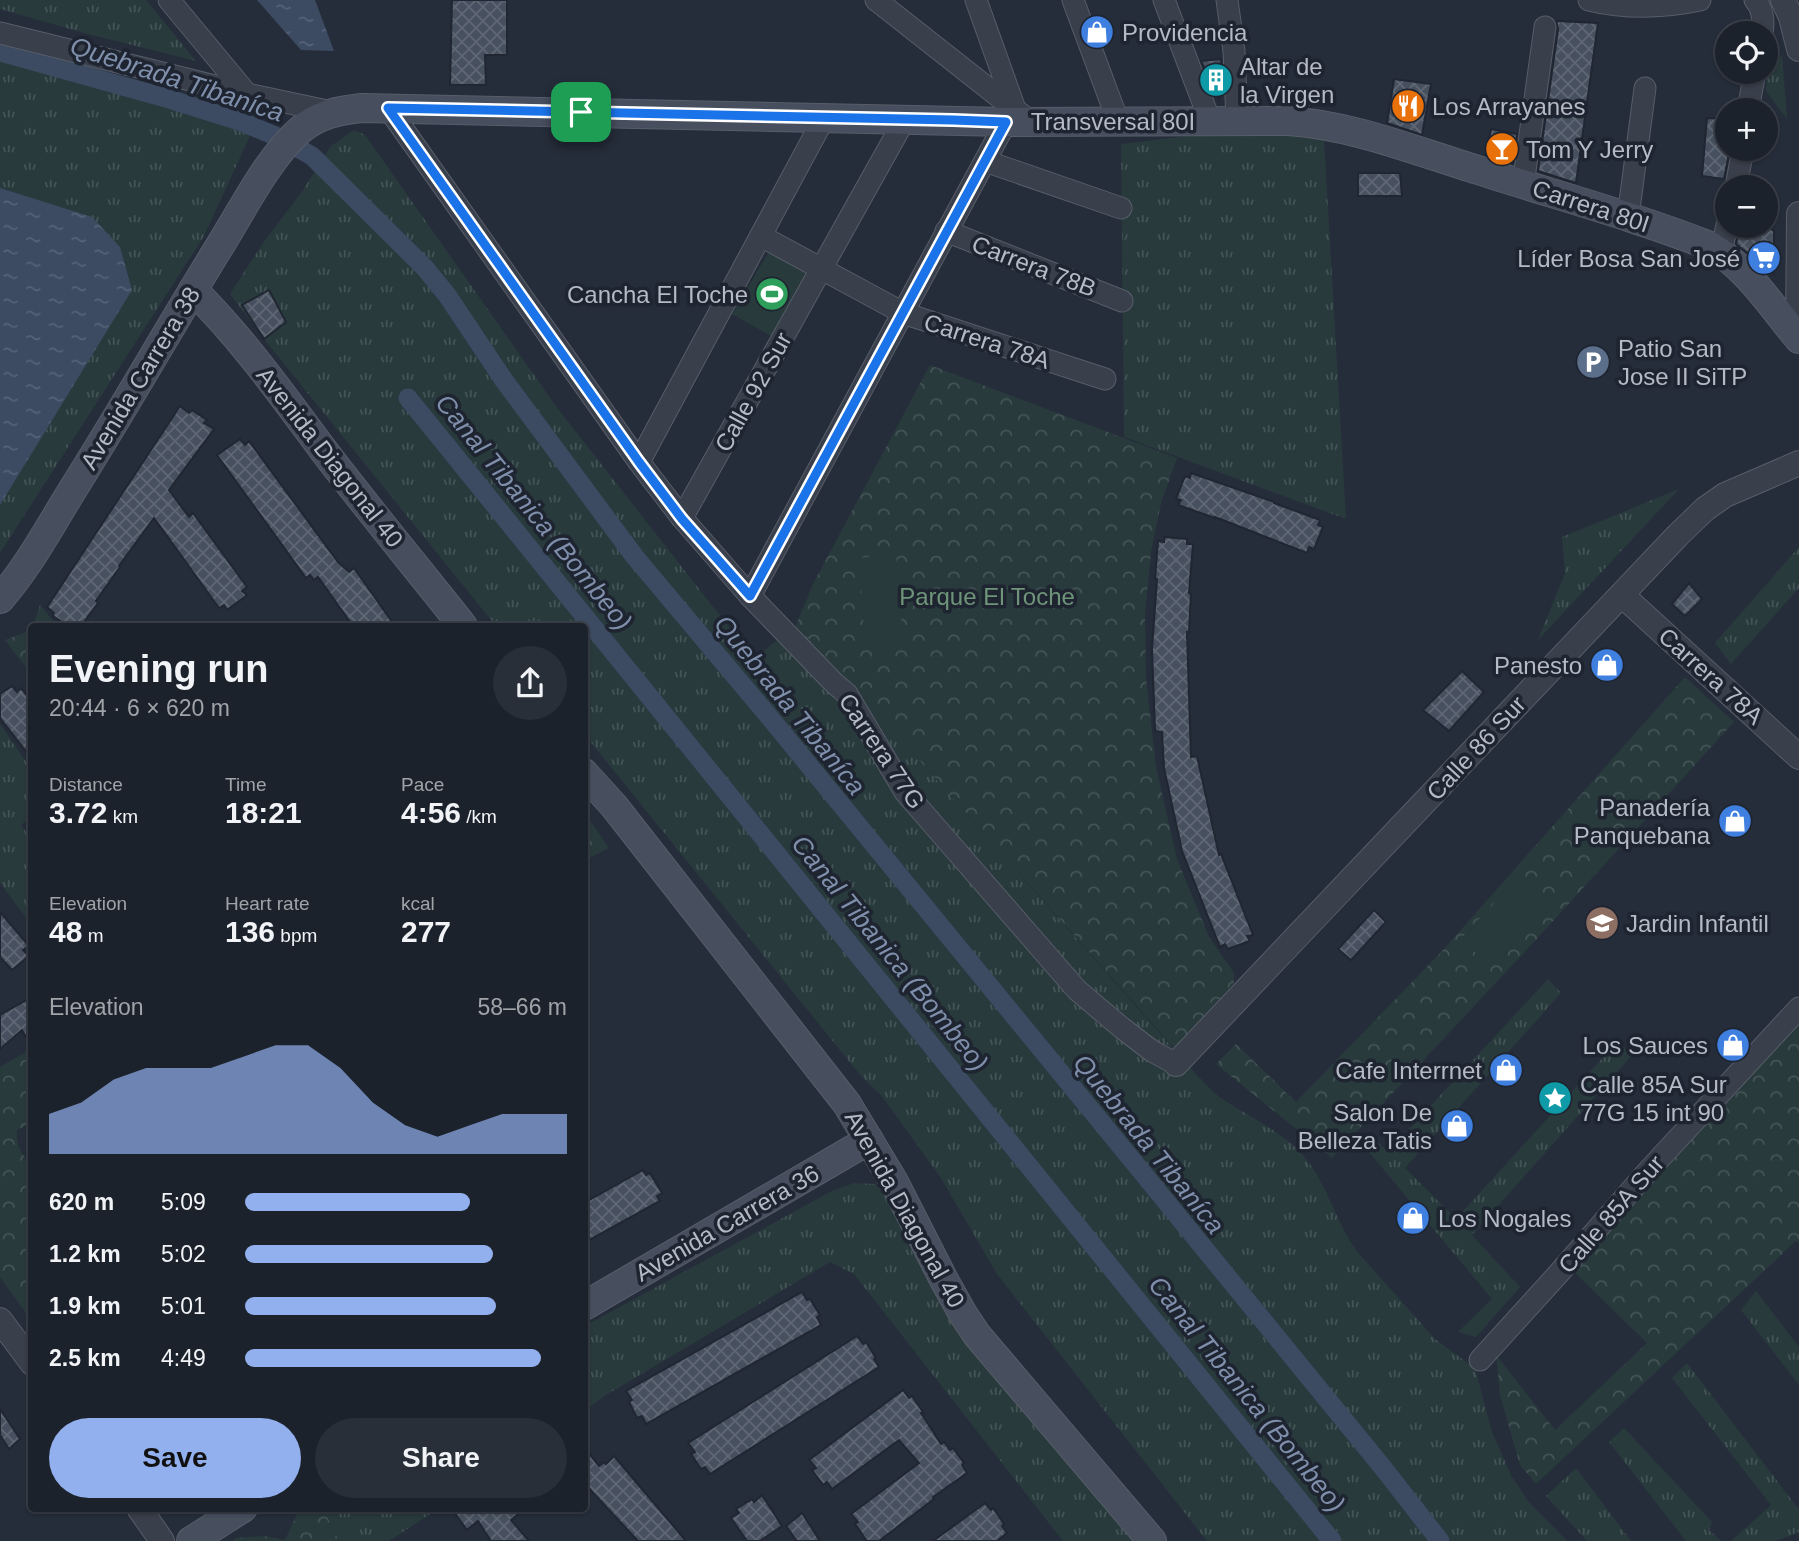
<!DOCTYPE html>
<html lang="en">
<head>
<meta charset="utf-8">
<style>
  body { margin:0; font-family:Helvetica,sans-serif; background:#292f38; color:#f1f3f6; height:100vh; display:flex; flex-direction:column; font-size:26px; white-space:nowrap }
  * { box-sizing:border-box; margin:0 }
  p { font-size:23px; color:#a0a4a9 }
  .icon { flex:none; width:38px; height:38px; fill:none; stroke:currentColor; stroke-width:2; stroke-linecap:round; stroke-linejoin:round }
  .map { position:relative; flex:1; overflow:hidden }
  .side { position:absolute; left:28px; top:623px; width:560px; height:889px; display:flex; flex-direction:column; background:#1c222c; border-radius:7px; box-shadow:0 2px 5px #0004,0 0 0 2px #3a3f48 }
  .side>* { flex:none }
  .fabs { position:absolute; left:1715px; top:21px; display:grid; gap:14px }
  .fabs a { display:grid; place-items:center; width:63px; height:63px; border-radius:50%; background:#1c222c; box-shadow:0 2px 5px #0004,0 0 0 2px #3a3f48; font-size:35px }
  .pin { position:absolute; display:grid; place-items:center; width:60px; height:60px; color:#fff; margin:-30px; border-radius:14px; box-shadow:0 4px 10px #0006 }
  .round { display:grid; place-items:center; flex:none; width:74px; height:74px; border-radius:37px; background:#292f38 }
  .overview { display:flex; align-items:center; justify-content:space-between; height:119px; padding:0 21px }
  h1 { font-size:38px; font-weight:700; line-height:52px }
  .metrics { display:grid; grid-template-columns:repeat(3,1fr); gap:10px; height:119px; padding:7px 21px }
  .metrics div { display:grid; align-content:center }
  .metrics b { font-size:30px; font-weight:700 }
  .metrics small { font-size:19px; font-weight:400 }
  .metrics p { font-size:19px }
  .chart { height:196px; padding:14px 21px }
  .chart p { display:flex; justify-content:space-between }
  .chart svg { width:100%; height:126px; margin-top:7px; fill:#92b0ee; opacity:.7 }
  .primary-button { display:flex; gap:14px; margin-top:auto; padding:14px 21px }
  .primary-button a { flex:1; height:80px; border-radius:42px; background:#92b0ee; color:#111; font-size:28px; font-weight:700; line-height:80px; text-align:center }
  .primary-button a+a { background:#292f38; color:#f1f3f6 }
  ul { padding:0 21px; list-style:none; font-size:23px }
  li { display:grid; grid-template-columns:112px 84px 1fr; align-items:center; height:52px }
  li i { height:18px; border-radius:9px; background:#92b0ee }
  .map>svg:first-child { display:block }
  .grass { fill:url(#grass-tufts) }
  .park { fill:url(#park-crowns) }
  .pitch { fill:#283a3c }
  .water { fill:url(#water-ripples) }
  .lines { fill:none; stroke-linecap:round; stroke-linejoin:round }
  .canal { stroke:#3c4a62; stroke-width:19 }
  .building { fill:url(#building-cross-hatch); stroke:#202632; stroke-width:2 }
  .minor-casing { stroke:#575d69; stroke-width:23 }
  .tertiary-casing { stroke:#575d69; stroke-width:26 }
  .secondary-casing { stroke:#575d69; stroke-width:30 }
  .minor { stroke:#393f4b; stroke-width:21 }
  .tertiary { stroke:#393f4b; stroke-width:24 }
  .secondary { stroke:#474e5d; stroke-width:28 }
  .route-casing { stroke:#fff; stroke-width:14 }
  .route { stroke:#1a73e8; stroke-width:9 }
  .labels { text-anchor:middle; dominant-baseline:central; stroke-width:7; stroke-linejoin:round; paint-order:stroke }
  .poi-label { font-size:24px; fill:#b4bac6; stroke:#1e2430; text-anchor:start }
  .street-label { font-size:24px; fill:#b4bac6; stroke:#1e2430 }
  .park-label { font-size:24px; fill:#6e9579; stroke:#1e2430 }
  .water-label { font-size:26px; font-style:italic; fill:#7f8fab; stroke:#1e2430 }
</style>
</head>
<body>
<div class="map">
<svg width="1799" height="1541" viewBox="0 0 1799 1541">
  <defs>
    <pattern id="grass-tufts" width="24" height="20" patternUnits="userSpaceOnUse" patternTransform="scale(1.75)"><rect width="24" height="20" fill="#283a3c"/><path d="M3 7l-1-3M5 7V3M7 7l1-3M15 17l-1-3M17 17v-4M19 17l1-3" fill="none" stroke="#455457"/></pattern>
    <pattern id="park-crowns" width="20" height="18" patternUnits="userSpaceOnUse" patternTransform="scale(1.75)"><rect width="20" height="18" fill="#283a3c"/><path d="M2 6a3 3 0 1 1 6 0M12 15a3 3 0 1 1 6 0" fill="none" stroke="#455457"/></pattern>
    <pattern id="water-ripples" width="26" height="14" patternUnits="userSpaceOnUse" patternTransform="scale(1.75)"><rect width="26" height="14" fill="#3c4a62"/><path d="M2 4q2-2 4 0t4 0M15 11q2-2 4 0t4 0" fill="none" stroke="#566277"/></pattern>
    <pattern id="building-cross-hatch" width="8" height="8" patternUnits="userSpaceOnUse" patternTransform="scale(1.75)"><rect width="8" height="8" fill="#47505e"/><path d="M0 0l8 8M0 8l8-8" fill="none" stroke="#5f6774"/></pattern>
  </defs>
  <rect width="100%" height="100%" fill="#252d3a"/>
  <!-- grass -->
  <g class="grass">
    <path d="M0 0H146L196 61 88 34 0 9Z"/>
    <path d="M0 43 260 114 204 236 0 553Z"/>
    <path d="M1782 55 1787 119 1766 91 1767 74Z"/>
    <path d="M354 130 365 135 558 409 754 659 796 625 890 727 1194 1072C1203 1081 1211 1091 1221 1098 1247 1116 1279 1130 1301 1153 1328 1182 1335 1224 1360 1255L1435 1339 1469 1364 1476 1372 1492 1432 1511 1475 1528 1501 1567 1541H1207L997 1274 941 1178 881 1095 861 1076 585 735 584 626H496L264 339 230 294 263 243 301 193 331 146Z"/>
    <path d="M1214 133 1284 135 1324 139 1346 519 1124 437 1121 144Z"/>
    <path d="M1679 489 1538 640 1565 573 1562 537Z"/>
    <path d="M1799 547V588L1731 664 1715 643Z"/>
    <path d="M0 724 31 769V817L21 825 31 839V924L0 883Z"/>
    <path d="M1548 979 1561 993 1405 1168 1456 1219 1617 1042 1633 1054 1472 1235 1520 1287 1476 1337 1458 1332 1492 1299 1364 1146 1374 1138 1388 1152Z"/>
    <path d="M854 1183 875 1184 890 1199 908 1245 957 1321 1135 1541H1063L854 1274 830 1262 606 1395 585 1410V1326L832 1191Z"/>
    <path d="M1756 1291 1799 1347V1385L1741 1310Z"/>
    <path d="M1687 1363 1797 1507H1799V1532L1776 1541H1731L1771 1505 1672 1378Z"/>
    <path d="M1624 1428 1712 1522 1709 1530 1721 1541H1686L1609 1442Z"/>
    <path d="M1576 1468 1631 1541H1587L1546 1496Z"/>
    <path d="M324 1509H438L389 1541H340L334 1533Z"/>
  </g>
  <!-- park -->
  <g class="park">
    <path d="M930 365 1177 458 1161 503 1151 552 1145 614 1146 678 1156 767 1177 859 1209 937 1234 973V987L1174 1048 890 727 796 625 813 584Z"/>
    <path d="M40 605 57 626H33Z"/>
    <path d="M31 630V674L5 640Z"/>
    <path d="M1685 677 1734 722 1534 942 1332 1158 1216 1064 1236 1044 1296 1102 1443 950Z"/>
    <path d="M584 812 609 848 585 860H584Z"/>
    <path d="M1799 1018V1243L1796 1241 1536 1484 1520 1465 1500 1395 1496 1355 1555 1430 1647 1343 1572 1270Z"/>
    <path d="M31 1049V1123L17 1130C16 1147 21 1153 31 1165V1320L0 1277V1067Z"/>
    <path d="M300 1508 324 1509 334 1533 340 1541H233L235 1538 264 1536 285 1540Z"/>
  </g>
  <!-- pitch -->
  <g class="pitch">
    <path d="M770 250 812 274 774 338 732 314Z"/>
    <path d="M896 555 903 641 865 644 859 558Z"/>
    <path d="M1520 875 1551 903 1491 967 1461 939Z"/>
  </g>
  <!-- water -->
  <g class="water">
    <path d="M257 0H315L334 51 301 50Z"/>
    <path d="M0 188 92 217 120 247 132 290 0 505Z"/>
  </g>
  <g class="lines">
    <!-- canal -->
    <g class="canal">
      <path d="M0 52 166 98 242 122 280 138 312 156 425 268 447 295 503 379 635 557 771 719 1146 1177 1384 1469 1440 1541"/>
      <path d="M408 398 1332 1541"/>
    </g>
  </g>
  <!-- building -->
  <g class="building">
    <path d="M452 0H507V55H485L486 85H450Z"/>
    <path d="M1556 21 1598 23 1576 183 1538 171 1558 29Z"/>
    <path d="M1221 59 1222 75 1219 99 1201 61Z"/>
    <path d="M1394 79 1431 84 1422 135 1387 123Z"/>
    <path d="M1290 92 1312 93 1311 107 1289 104Z"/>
    <path d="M1707 118 1727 119V149H1730L1724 179 1702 176Z"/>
    <path d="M1491 129 1517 134 1513 164 1486 155Z"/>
    <path d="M1358 173H1400L1402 196H1358Z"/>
    <path d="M1740 226H1765L1774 231V274L1736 244Z"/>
    <path d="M269 290 286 322 264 339 242 305Z"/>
    <path d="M180 406 189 413 192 410 207 420 204 423 214 429 169 490 189 517 193 513 247 587 242 591 247 595 227 610 224 605 219 608 154 518 119 566 120 567 96 601 98 603 81 626H68L53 616 54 613 47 607Z"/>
    <path d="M240 439 245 445 249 441 338 562 349 572 354 568 395 626H353L318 577 314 580 310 575 306 578 217 455Z"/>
    <path d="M1191 473 1274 502V503L1320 520 1318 525 1323 527 1314 549 1309 547 1307 553 1215 517V518L1178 505 1181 500 1176 499 1185 476 1190 478Z"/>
    <path d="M1164 537 1187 539V544H1193L1189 593 1191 594 1189 632H1187L1191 757 1197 756 1219 855 1221 854 1253 935 1247 936 1250 941 1228 949 1225 944 1220 947 1182 851 1164 768 1162 732 1155 731 1152 649 1157 579H1155L1158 541 1164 542Z"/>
    <path d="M1689 583 1702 599 1685 616 1672 604Z"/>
    <path d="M1462 671 1484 692 1449 731 1423 710Z"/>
    <path d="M12 686 17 692 21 688 32 702V759L0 718V694Z"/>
    <path d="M1374 910 1386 922 1351 960 1338 949Z"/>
    <path d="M0 912 29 946 23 950 29 956 12 970 0 957Z"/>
    <path d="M32 997V1047L22 1030 0 1049V1015Z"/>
    <path d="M643 1170 646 1175 650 1173 662 1193 657 1196 660 1201 584 1243V1203Z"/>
    <path d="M802 1292 807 1300 810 1299 820 1315 817 1317 821 1325 646 1424 642 1416 637 1418 629 1402 632 1400 626 1391Z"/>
    <path d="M857 1336 863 1344 866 1342 876 1358 874 1359 879 1367 710 1474 705 1467 701 1469 691 1454 695 1452 688 1443Z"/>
    <path d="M903 1390 909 1398 912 1396 923 1412 921 1413 941 1444 944 1442 950 1450 953 1448 964 1463 962 1465 967 1473 933 1497 934 1499 879 1541H867L855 1524 858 1522 851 1514 919 1463 899 1440 832 1489 827 1482 823 1485 812 1470 816 1468 809 1460Z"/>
    <path d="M0 1409 20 1439 9 1449 0 1435Z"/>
    <path d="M584 1447 599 1466 604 1462 606 1464 614 1456 686 1541H638L584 1483Z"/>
    <path d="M762 1495 782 1526 760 1541H747L731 1518 739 1513 736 1509 752 1499 754 1502Z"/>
    <path d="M985 1503 991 1510 993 1508 1004 1524 1002 1526 1007 1533 997 1541H933Z"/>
    <path d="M451 1508H525L511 1520 529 1541H491L478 1521 467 1530Z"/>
    <path d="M802 1513 820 1541H797L786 1526Z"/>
  </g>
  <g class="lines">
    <!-- minor casing -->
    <g class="minor-casing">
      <g id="minor">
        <path d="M169 0 247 94"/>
        <path d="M876 0 1031 122"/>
        <path d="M976 0 1015 109"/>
        <path d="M1073 0 1118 121"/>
        <path d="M1164 0 1210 121"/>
        <path d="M1227 0 1234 51 1237 121"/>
        <path d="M1589 0C1626 9 1662 8 1700 0"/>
        <path d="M1755 0C1763 8 1764 23 1762 33"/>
        <path d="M0 33 247 94 332 112"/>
        <path d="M388 108 639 462 682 518 750 596 834 683 847 694 905 792 1077 990 1122 1028 1152 1051 1176 1064"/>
        <path d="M1748 110 1755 72"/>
        <path d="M985 161 1121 208"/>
        <path d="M1523 185 1545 27"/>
        <path d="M1736 187 1743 149"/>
        <path d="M1628 217 1645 88"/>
        <path d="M946 231 1122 301"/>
        <path d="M761 236 903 313 1105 379"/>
        <path d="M1721 252 1727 225"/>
        <path d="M639 462 824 118"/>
        <path d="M682 518 905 119"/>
        <path d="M750 596 1006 122"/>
        <path d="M1480 1360 1559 1273 1648 1171 1799 1008"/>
      </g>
    </g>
    <!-- tertiary casing -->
    <g class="tertiary-casing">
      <g id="tertiary">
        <path d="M1783 0 1791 17 1799 49"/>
        <path d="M1798 337 1799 214"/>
        <path d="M1622 595 1799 757"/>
        <path d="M1176 1064 1678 535 1705 509 1725 495 1799 463"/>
        <path d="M0 1320 32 1363"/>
        <path d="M139 1508 162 1541"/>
      </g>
    </g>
    <!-- secondary casing -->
    <g class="secondary-casing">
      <g id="secondary">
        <path d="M193 290C242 338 283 396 324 451 369 510 417 568 463 626"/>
        <path d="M0 599C29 566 50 526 73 489 124 408 171 325 221 244 244 207 267 160 299 131 317 115 339 110 362 108L1006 122 1288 121C1352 125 1416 151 1478 170 1555 195 1634 216 1710 246 1747 267 1772 307 1799 339"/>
        <path d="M584 773 614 806 847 1104 894 1182 944 1280 963 1314 977 1335 1152 1541"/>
        <path d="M584 1306 869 1140"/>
        <path d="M191 1541 243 1508"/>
      </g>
    </g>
    <!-- minor -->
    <use href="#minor" class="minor"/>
    <!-- tertiary -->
    <use href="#tertiary" class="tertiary"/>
    <!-- secondary -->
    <use href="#secondary" class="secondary"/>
  </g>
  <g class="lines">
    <!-- route casing -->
    <g class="route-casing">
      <path id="route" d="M388 108 953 120 1006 122 750 596 682 519 639 462Z"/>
    </g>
    <!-- route -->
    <use href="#route" class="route"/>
  </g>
  <!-- icons -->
  <defs>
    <g id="shop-disc" transform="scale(1.75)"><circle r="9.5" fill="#3f7fe0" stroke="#1e2430"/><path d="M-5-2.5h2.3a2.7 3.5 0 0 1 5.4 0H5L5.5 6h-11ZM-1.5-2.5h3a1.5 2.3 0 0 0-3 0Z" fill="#fff"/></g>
    <g id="building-disc" transform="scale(1.75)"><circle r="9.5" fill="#0f9aa8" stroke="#1e2430"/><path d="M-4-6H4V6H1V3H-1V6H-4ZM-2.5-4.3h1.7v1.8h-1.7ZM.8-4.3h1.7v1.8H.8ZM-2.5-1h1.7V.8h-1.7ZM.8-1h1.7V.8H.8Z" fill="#fff"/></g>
    <g id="restaurant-disc" transform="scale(1.75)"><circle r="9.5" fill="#e8710a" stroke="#1e2430"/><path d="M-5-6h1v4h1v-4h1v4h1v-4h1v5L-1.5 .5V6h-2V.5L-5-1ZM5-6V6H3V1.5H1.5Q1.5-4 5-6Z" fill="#fff"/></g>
    <g id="bar-disc" transform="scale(1.75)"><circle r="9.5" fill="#e8710a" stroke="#1e2430"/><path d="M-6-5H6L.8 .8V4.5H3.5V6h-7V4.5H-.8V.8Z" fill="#fff"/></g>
    <g id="supermarket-disc" transform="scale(1.75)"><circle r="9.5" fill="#3f7fe0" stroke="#1e2430"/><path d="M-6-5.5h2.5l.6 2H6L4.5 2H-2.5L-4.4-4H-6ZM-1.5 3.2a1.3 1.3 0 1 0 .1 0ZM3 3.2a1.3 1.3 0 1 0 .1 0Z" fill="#fff"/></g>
    <g id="stadium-disc" transform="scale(1.75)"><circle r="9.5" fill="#2e9e5b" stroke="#1e2430"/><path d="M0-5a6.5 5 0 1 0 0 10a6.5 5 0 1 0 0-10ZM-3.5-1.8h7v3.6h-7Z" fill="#fff"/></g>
    <g id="parking-disc" transform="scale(1.75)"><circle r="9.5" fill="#5c6f8a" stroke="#1e2430"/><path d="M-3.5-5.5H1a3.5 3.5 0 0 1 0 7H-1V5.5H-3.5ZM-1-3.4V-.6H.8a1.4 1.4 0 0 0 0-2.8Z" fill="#fff"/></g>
    <g id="school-disc" transform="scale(1.75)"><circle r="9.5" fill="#8d6e63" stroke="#1e2430"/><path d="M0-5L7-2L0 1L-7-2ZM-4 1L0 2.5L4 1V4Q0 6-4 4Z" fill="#fff"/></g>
    <g id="sight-disc" transform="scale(1.75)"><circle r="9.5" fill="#0f9aa8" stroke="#1e2430"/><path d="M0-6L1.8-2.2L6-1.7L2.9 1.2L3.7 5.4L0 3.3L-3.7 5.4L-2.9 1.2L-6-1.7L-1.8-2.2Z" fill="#fff"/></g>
  </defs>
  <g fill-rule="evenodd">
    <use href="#shop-disc" x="1097" y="32"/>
    <use href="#building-disc" x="1216" y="80"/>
    <use href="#restaurant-disc" x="1408" y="106"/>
    <use href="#bar-disc" x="1502" y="149"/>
    <use href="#supermarket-disc" x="1764" y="258"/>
    <use href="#stadium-disc" x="772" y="294"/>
    <use href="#parking-disc" x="1593" y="362"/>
    <use href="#shop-disc" x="1607" y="665"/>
    <use href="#shop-disc" x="1735" y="821"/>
    <use href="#school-disc" x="1602" y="923"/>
    <use href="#shop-disc" x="1733" y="1045"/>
    <use href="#shop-disc" x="1506" y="1070"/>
    <use href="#sight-disc" x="1555" y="1098"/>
    <use href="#shop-disc" x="1457" y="1126"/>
    <use href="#shop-disc" x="1413" y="1218"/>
  </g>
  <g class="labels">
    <!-- poi labels -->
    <g class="poi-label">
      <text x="1122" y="32">Providencia</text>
      <text x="1240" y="66">Altar de<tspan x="1240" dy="28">la Virgen</tspan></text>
      <text x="1432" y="106">Los Arrayanes</text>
      <text x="1526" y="149">Tom Y Jerry</text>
      <text x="1740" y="258" text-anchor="end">Líder Bosa San José</text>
      <text x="748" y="294" text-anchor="end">Cancha El Toche</text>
      <text x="1618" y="348">Patio San<tspan x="1618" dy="28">Jose II SiTP</tspan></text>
      <text x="1582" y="665" text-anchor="end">Panesto</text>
      <text x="1710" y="807" text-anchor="end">Panadería<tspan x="1710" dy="28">Panquebana</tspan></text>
      <text x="1626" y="923">Jardin Infantil</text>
      <text x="1708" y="1045" text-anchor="end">Los Sauces</text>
      <text x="1482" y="1070" text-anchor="end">Cafe Interrnet</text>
      <text x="1580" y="1084">Calle 85A Sur<tspan x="1580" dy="28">77G 15 int 90</tspan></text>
      <text x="1432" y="1112" text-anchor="end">Salon De<tspan x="1432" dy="28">Belleza Tatis</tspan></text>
      <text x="1438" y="1218">Los Nogales</text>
    </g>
    <!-- street labels -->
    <g class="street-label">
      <text x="1113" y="121">Transversal 80I</text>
      <text transform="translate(1591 206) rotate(18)">Carrera 80I</text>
      <text transform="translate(1034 266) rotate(21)">Carrera 78B</text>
      <text transform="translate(987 341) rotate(18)">Carrera 78A</text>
      <text transform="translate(140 378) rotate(-59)">Avenida Carrera 38</text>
      <text transform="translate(753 392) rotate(-61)">Calle 92 Sur</text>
      <text transform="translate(330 457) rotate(52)">Avenida Diagonal 40</text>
      <text transform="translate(1711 676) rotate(42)">Carrera 78A</text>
      <text transform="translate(1476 748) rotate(-47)">Calle 86 Sur</text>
      <text transform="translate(882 751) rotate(56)">Carrera 77G</text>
      <text transform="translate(905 1209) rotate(61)">Avenida Diagonal 40</text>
      <text transform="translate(1611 1214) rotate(-49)">Calle 85A Sur</text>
      <text transform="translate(727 1223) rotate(-30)">Avenida Carrera 36</text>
    </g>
    <!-- park labels -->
    <g class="park-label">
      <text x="987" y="596">Parque El Toche</text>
    </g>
    <!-- water labels -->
    <g class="water-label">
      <text transform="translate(177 79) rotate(18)">Quebrada Tibaníca</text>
      <text transform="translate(534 512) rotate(51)">Canal Tibanica (Bombeo)</text>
      <text transform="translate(790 705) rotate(51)">Quebrada Tibaníca</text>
      <text transform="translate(890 953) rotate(51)">Canal Tibanica (Bombeo)</text>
      <text transform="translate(1149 1144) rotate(51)">Quebrada Tibaníca</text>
      <text transform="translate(1247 1394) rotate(51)">Canal Tibanica (Bombeo)</text>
    </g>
  </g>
</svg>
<div class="fabs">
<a><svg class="icon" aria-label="locate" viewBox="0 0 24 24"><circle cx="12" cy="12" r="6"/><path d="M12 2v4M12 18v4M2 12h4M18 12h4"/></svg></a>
<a>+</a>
<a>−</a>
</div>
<div class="pin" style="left:581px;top:112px;background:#1e9e55"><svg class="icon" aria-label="arrive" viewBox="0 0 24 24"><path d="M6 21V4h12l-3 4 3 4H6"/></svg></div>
<section class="side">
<div class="overview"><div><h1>Evening run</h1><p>20:44 · 6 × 620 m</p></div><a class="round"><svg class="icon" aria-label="share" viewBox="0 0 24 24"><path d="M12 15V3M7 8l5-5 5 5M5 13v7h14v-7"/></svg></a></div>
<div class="metrics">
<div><p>Distance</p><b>3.72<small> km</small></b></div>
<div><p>Time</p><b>18:21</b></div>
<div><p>Pace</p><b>4:56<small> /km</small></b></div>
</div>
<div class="metrics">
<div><p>Elevation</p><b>48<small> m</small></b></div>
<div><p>Heart rate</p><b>136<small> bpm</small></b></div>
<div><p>kcal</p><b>277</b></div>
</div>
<div class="chart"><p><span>Elevation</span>58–66 m</p>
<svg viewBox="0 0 160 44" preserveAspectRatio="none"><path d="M0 44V30L10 26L20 18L30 14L40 14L50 14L60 10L70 6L80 6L90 14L100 26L110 34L120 38L130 34L140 30L150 30L160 30V44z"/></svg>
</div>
<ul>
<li><b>620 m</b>5:09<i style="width:70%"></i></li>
<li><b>1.2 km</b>5:02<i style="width:77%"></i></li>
<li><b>1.9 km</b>5:01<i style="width:78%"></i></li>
<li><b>2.5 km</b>4:49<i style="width:92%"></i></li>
</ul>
<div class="primary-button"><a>Save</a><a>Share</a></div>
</section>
</div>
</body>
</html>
